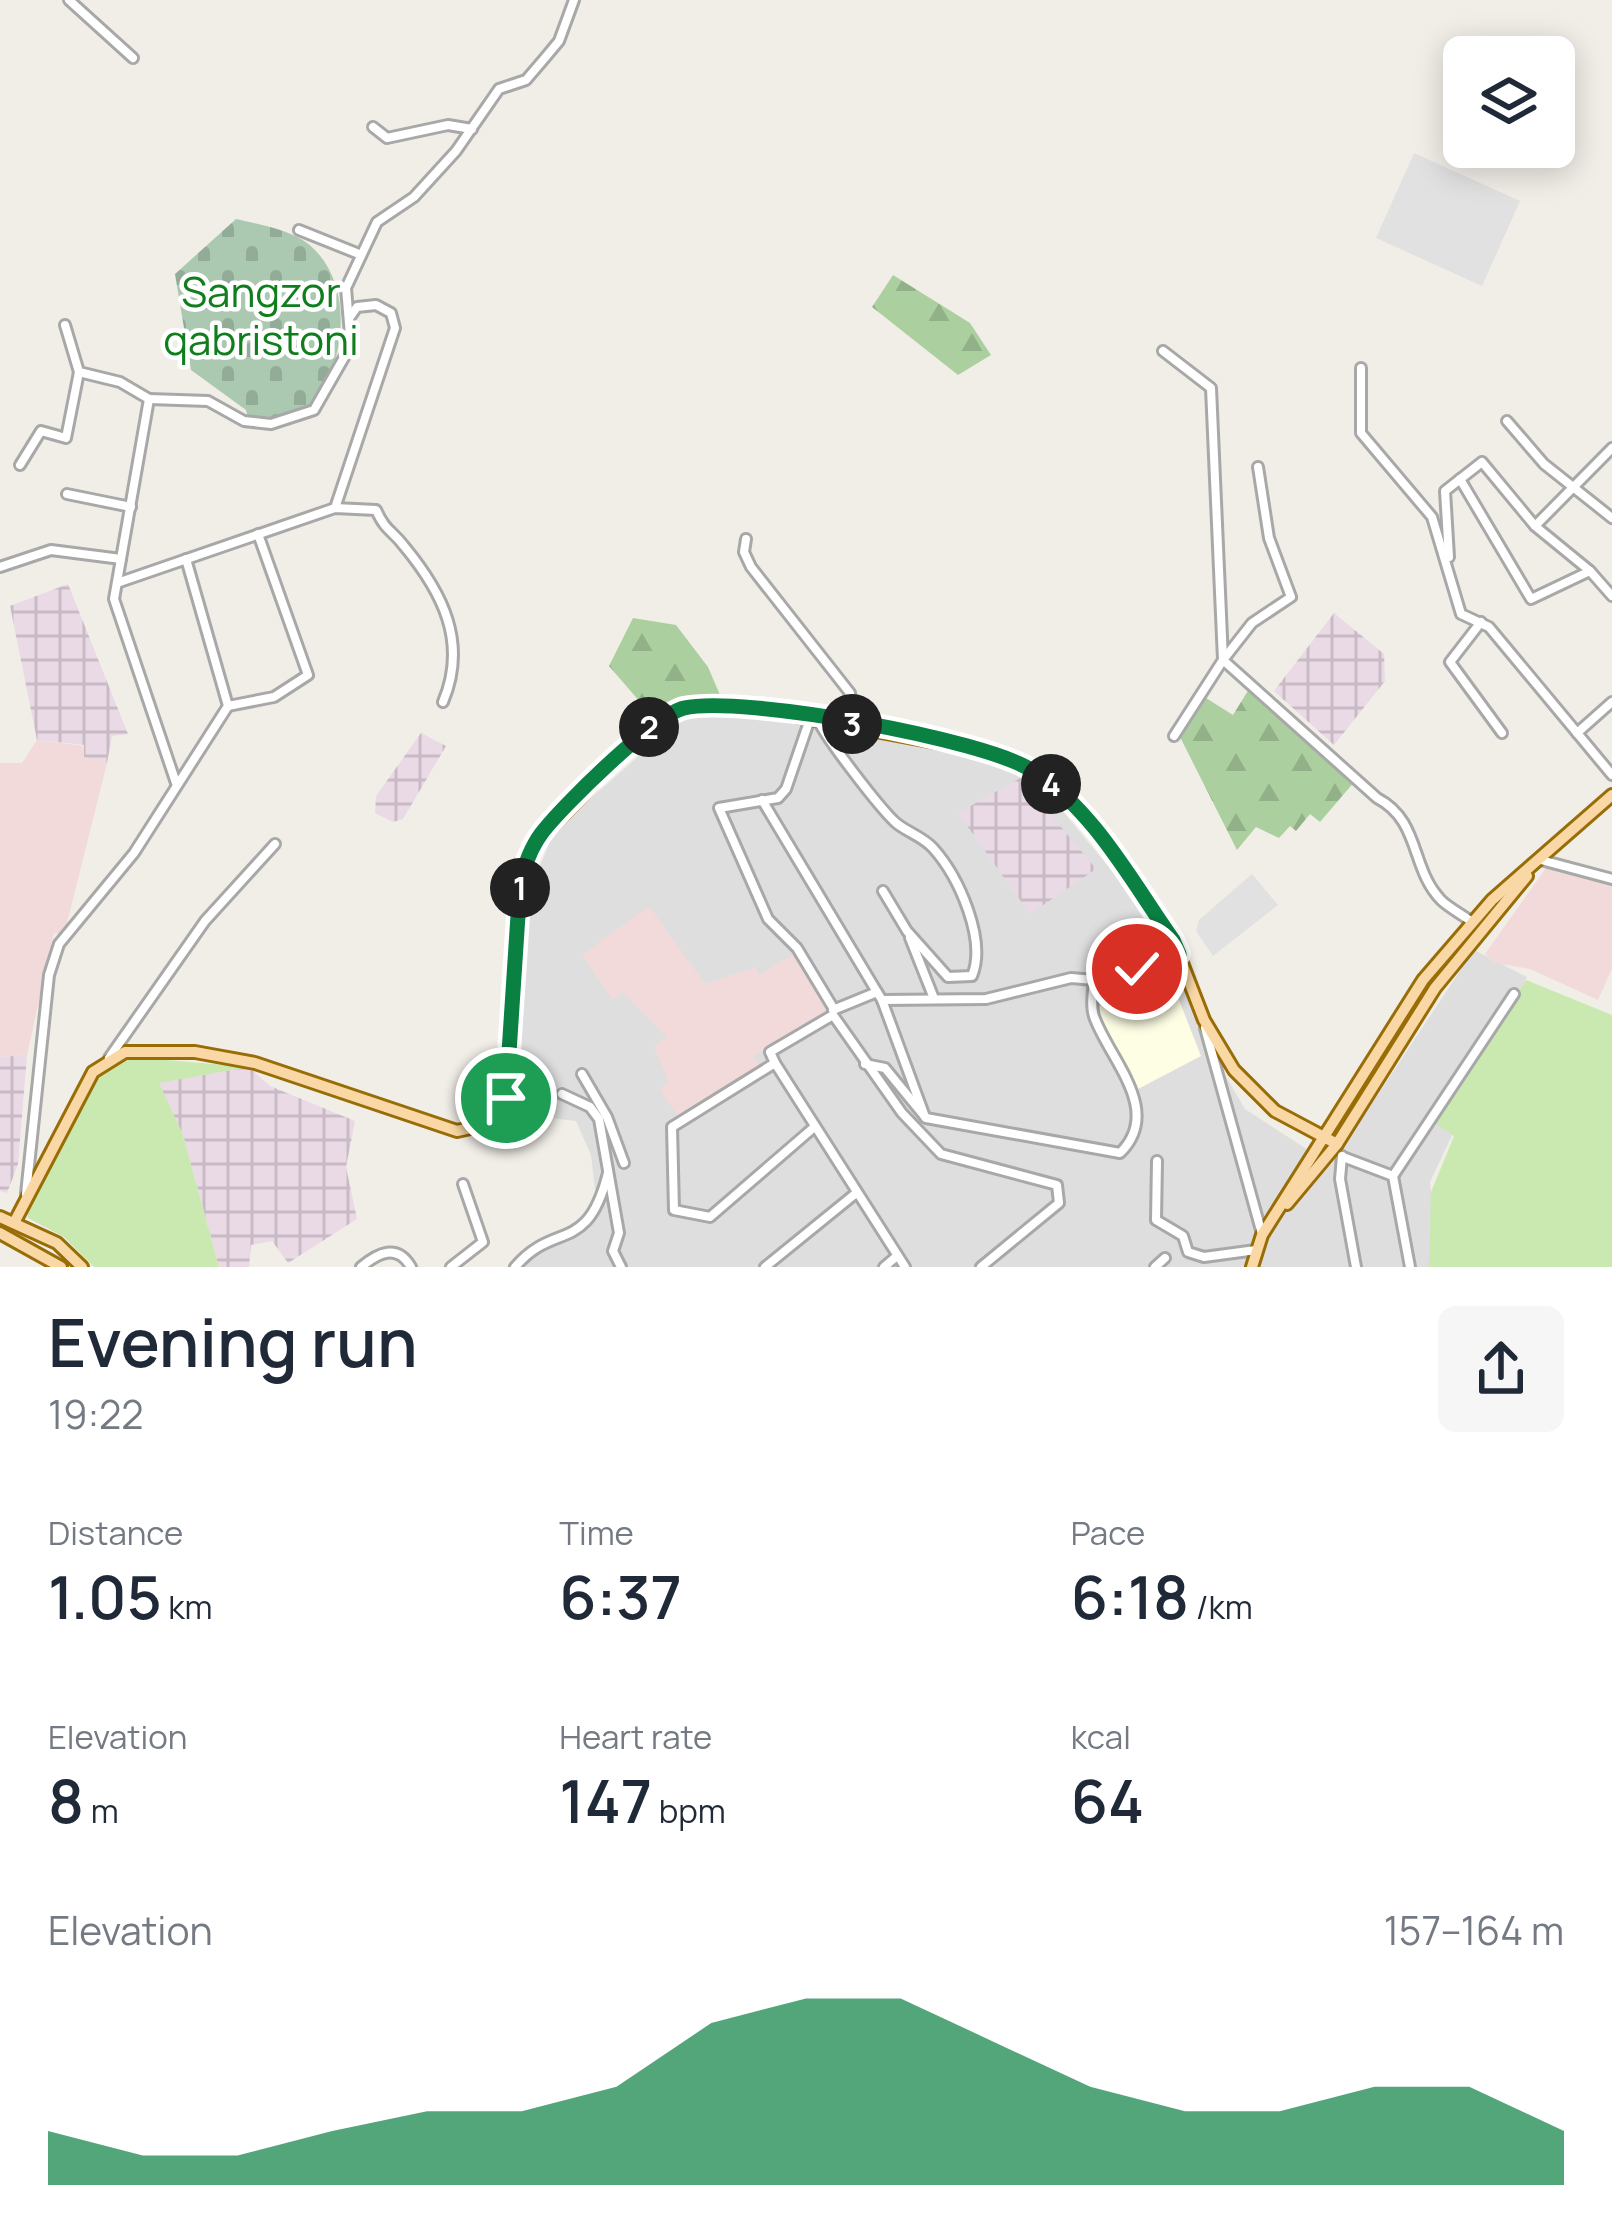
<!DOCTYPE html>
<html lang="en">
<head>
<meta charset="utf-8">
<style>
  body { margin:0; font-family:Manrope,sans-serif; background:#f6f6f7; color:#1f2937; height:100vh; display:flex; flex-direction:column; font-size:45px; white-space:nowrap }
  * { box-sizing:border-box; margin:0 }
  p { font-size:39px; color:#747a83 }
  .icon { flex:none; width:66px; height:66px; fill:none; stroke:currentColor; stroke-width:2; stroke-linecap:round; stroke-linejoin:round }
  .map { position:relative; height:1267px; overflow:hidden }
  .panel { display:flex; flex-direction:column; background:#fff; flex:1 }
  .panel>* { flex:none }
  .tools { position:absolute; left:1443px; top:36px; display:grid; gap:24px }
  .tools a { display:grid; place-items:center; width:132px; height:132px; border-radius:18px; background:#fff; box-shadow:0 6px 30px #0003; font-size:60px }
  .pin { position:absolute; display:grid; place-items:center; width:102px; height:102px; color:#fff; margin:-51px; border:6px solid #fff; border-radius:50%; box-shadow:0 3px 12px #0007 }
  .km { position:absolute; width:60px; height:60px; margin:-30px; border-radius:50%; background:#222; color:#fff; font-size:33px; line-height:60px; text-align:center }
  .round { display:grid; place-items:center; flex:none; width:126px; height:126px; border-radius:18px; background:#f6f6f7 }
  .summary { display:flex; align-items:center; justify-content:space-between; height:204px; padding:0 48px }
  h1 { font-size:66px; font-weight:600; line-height:90px }
  .stats { display:grid; grid-template-columns:repeat(3,1fr); gap:18px; height:204px; padding:12px 48px }
  .stats div { display:grid; align-content:center }
  .stats b { font-size:60px; font-weight:600 }
  .stats small { font-size:33px; font-weight:400 }
  .stats p { font-size:33px }
  .chart { height:336px; padding:24px 48px }
  .chart p { display:flex; justify-content:space-between }
  .chart svg { width:100%; height:216px; margin-top:12px; fill:#0b8043; opacity:.7 }
  .map>svg:first-child { display:block }
  .residential { fill:#dfdede }
  .commercial { fill:#f1dad9 }
  .industrial { fill:url(#industrial-grid) }
  .education { fill:#fdfee4 }
  .grass { fill:#cae9b1 }
  .forest { fill:url(#forest-firs) }
  .cemetery { fill:url(#cemetery-stones) }
  .parking { fill:#e1e1e1 }
  .lines { fill:none; stroke-linecap:round; stroke-linejoin:round }
  .minor-casing { stroke:#a8a8a8; stroke-width:14 }
  .primary-casing { stroke:#996d06; stroke-width:16 }
  .minor { stroke:#fff; stroke-width:8 }
  .primary { stroke:#f9d8a5; stroke-width:10 }
  .route-casing { stroke:#fff; stroke-width:24 }
  .route { stroke:#0b8043; stroke-width:15 }
  .labels { text-anchor:middle; dominant-baseline:central; stroke-width:9; stroke-linejoin:round; paint-order:stroke }
  .park-label { font-size:42px; fill:#107e1d; stroke:#fff }
</style>
</head>
<body>
<div class="map">
<svg width="1612" height="1267" viewBox="0 0 1612 1267">
  <defs>
    <pattern id="industrial-grid" width="8" height="8" patternUnits="userSpaceOnUse" patternTransform="scale(3)"><rect width="8" height="8" fill="#eadae6"/><path d="M0 4h8M4 0v8" fill="none" stroke="#c8bbc5"/></pattern>
    <pattern id="forest-firs" width="22" height="20" patternUnits="userSpaceOnUse" patternTransform="scale(3)"><rect width="22" height="20" fill="#abcf9f"/><path d="M5 1l3.5 6h-7zM16 11l3.5 6h-7z" fill="#93b189"/></pattern>
    <pattern id="cemetery-stones" width="16" height="16" patternUnits="userSpaceOnUse" patternTransform="scale(3)"><rect width="16" height="16" fill="#aac9b0"/><path d="M2 7V4a2 2 0 0 1 4 0v3zM10 15v-3a2 2 0 0 1 4 0v3z" fill="#92ac97"/></pattern>
  </defs>
  <rect width="100%" height="100%" fill="#f1eee8"/>
  <!-- residential -->
  <path class="residential" d="M691 710 832 723 988 758 1038 781 1159 928 1215 1058 1245 1109 1331 1165 1474 950 1527 977 1430 1182 1439 1267H517L578 1228 597 1207 591 1155 576 1121 517 1114 531 887 555 830Z"/>
  <!-- commercial -->
  <g class="commercial">
    <path d="M37 740 84 746 85 757 107 763 64 935 54 933 27 1055 0 1057V763H22Z"/>
    <path d="M1546 868 1612 885V969L1598 1000 1530 969 1495 963 1485 954Z"/>
    <path d="M649 906 705 984 755 967 759 975 795 953 828 1011 753 1056 759 1066 679 1118 660 1090 668 1080 654 1047 667 1037 623 992 613 1000 582 955Z"/>
  </g>
  <!-- industrial -->
  <g class="industrial">
    <path d="M68 584 128 734 112 736 107 763 84 757V745L37 740 10 606Z"/>
    <path d="M1334 613 1384 654 1385 681 1334 745 1274 691Z"/>
    <path d="M421 733 446 746 403 819 393 822 375 813 376 796Z"/>
    <path d="M1020 778 1096 869 1030 914 958 813Z"/>
    <path d="M27 1055 18 1164 7 1193 0 1191V1057Z"/>
    <path d="M249 1067 270 1086 355 1121 346 1167 357 1219 288 1263 272 1241 251 1245 249 1267H219L183 1135 158 1082Z"/>
  </g>
  <!-- education -->
  <path class="education" d="M1170 977 1201 1056 1138 1089 1096 1008Z"/>
  <!-- grass -->
  <g class="grass">
    <path d="M1526 980 1612 1015V1267H1429L1431 1192 1454 1136 1436 1124Z"/>
    <path d="M131 1057 249 1067 159 1083 183 1135 219 1267H94L64 1237 28 1218 27 1207 93 1078Z"/>
  </g>
  <!-- forest -->
  <g class="forest">
    <path d="M893 275 970 323 991 355 958 375 872 307Z"/>
    <path d="M633 618 676 625 708 667 720 695 647 710 609 666Z"/>
    <path d="M1249 689 1355 781 1320 822 1310 814 1296 831 1290 826 1279 838 1256 827 1237 850 1179 735 1206 698 1233 715Z"/>
  </g>
  <!-- cemetery -->
  <path class="cemetery" d="M236 219C261 225 295 230 314 249 354 288 346 366 311 405 296 421 267 418 248 418L246 410 191 370 175 274Z"/>
  <!-- parking -->
  <g class="parking">
    <path d="M1414 153 1520 201 1482 286 1376 238Z"/>
    <path d="M1252 874 1278 905 1213 956 1196 931 1199 920Z"/>
  </g>
  <g class="lines">
    <!-- minor casing -->
    <g class="minor-casing">
      <g id="minor">
        <path d="M69 0 133 58"/>
        <path d="M373 127 387 138 448 125 472 129"/>
        <path d="M299 230 359 254"/>
        <path d="M65 325 79 372 120 382 149 399 114 599 176 783"/>
        <path d="M1163 351 1211 388 1223 660 1174 736"/>
        <path d="M1361 368V433L1432 517 1461 614 1489 627 1612 775"/>
        <path d="M149 399 208 401 244 421 271 424 314 410 346 354 350 335 346 288 377 222 414 197 456 151 499 89 526 80 544 59 559 41 574 0"/>
        <path d="M1507 421 1544 464 1612 518"/>
        <path d="M20 465 41 431 66 438 79 372"/>
        <path d="M1258 467 1269 538 1291 597 1252 623 1223 660 1377 798C1421 821 1410 868 1441 900 1449 908 1463 915 1472 922"/>
        <path d="M1460 479 1531 599 1590 571 1612 596"/>
        <path d="M67 494 131 507"/>
        <path d="M335 508 395 328 391 313 376 305 357 307 350 317"/>
        <path d="M1535 526 1612 448"/>
        <path d="M746 539 744 552 751 567 850 693 842 722"/>
        <path d="M1449 557 1445 491 1482 462 1535 526 1590 571"/>
        <path d="M0 567 51 550 121 559"/>
        <path d="M117 583 335 508 376 510C386 532 392 530 404 546 443 593 468 643 443 702"/>
        <path d="M1481 622 1450 662 1502 733"/>
        <path d="M228 706 274 697 308 675 258 534"/>
        <path d="M817 718C824 736 879 807 895 822 906 832 922 836 933 848 959 877 987 940 972 976L948 977 907 931 883 891"/>
        <path d="M810 719 786 789 778 798 719 808 768 919 797 948 832 1006"/>
        <path d="M1577 733 1612 702"/>
        <path d="M762 800 877 992"/>
        <path d="M1541 860 1612 879"/>
        <path d="M910 938 933 996"/>
        <path d="M882 1000 925 1117"/>
        <path d="M833 1010 877 992 882 1000 986 999 1071 978 1094 980 1178 954"/>
        <path d="M1205 1028 1262 1234"/>
        <path d="M109 1058 205 921 275 844"/>
        <path d="M775 1063 905 1267"/>
        <path d="M865 1064 885 1068 926 1118 1120 1153C1163 1111 1111 1061 1095 1019 1090 1008 1093 993 1094 980"/>
        <path d="M582 1074 607 1117 624 1163"/>
        <path d="M562 1094 590 1107 599 1119 619 1233 613 1251 621 1267"/>
        <path d="M812 1129 710 1217 674 1210 672 1127 775 1063 770 1052 833 1015 902 1113 941 1154 1057 1185 1059 1203 981 1267"/>
        <path d="M1342 1156 1340 1179 1356 1267"/>
        <path d="M1343 1157 1393 1176 1514 994"/>
        <path d="M1157 1161 1156 1220 1183 1236 1188 1252 1204 1257 1256 1250"/>
        <path d="M1393 1176 1410 1267"/>
        <path d="M26 1194 49 975 59 944 134 853 228 706 186 559"/>
        <path d="M361 1267C378 1253 397 1243 411 1267"/>
        <path d="M451 1267 483 1242 463 1184"/>
        <path d="M515 1267C555 1220 587 1256 608 1173"/>
        <path d="M765 1267 855 1194"/>
        <path d="M884 1267 897 1256"/>
        <path d="M1155 1267 1165 1258"/>
      </g>
    </g>
    <!-- primary casing -->
    <g class="primary-casing">
      <g id="primary">
        <path d="M1287 1204 1337 1144 1435 988 1527 876"/>
        <path d="M0 1217 57 1243 82 1267"/>
        <path d="M14 1223 93 1072 125 1052H195L255 1063 457 1131 493 1123 505 1098 520 885 535 844 651 724 680 709 731 704 983 751 1015 761 1044 778 1096 830 1173 940 1204 1020 1234 1070 1275 1111 1337 1144"/>
        <path d="M0 1233 61 1267"/>
        <path d="M1252 1267 1262 1235 1423 980 1492 900 1612 795"/>
      </g>
    </g>
    <!-- minor -->
    <use href="#minor" class="minor"/>
    <!-- primary -->
    <use href="#primary" class="primary"/>
  </g>
  <g class="lines">
    <!-- route casing -->
    <g class="route-casing">
      <path id="route" d="M506 1098 520 885C524 867 530 849 541 834 561 807 655 715 684 708 741 695 985 739 1033 771 1094 810 1132 882 1173 940L1179 954 1137 969"/>
    </g>
    <!-- route -->
    <use href="#route" class="route"/>
  </g>
  <g class="labels">
    <!-- park labels -->
    <g class="park-label">
      <text x="261" y="291">Sangzor<tspan x="261" dy="48">qabristoni</tspan></text>
    </g>
  </g>
</svg>
<div class="tools">
<a><svg class="icon" aria-label="layers" viewBox="0 0 24 24"><path d="M12 4l9 5-9 5-9-5zM3 14l9 5 9-5"/></svg></a>
</div>
<div class="pin" style="left:506px;top:1098px;background:#1e9e55"><svg class="icon" aria-label="arrive" viewBox="0 0 24 24"><path d="M6 21V4h12l-3 4 3 4H6"/></svg></div>
<div class="pin" style="left:1137px;top:969px;background:#d93025"><svg class="icon" aria-label="check" viewBox="0 0 24 24"><path d="M5 12l5 5 9-10"/></svg></div>
<b class="km" style="left:520px;top:888px">1</b>
<b class="km" style="left:649px;top:727px">2</b>
<b class="km" style="left:852px;top:724px">3</b>
<b class="km" style="left:1051px;top:784px">4</b>
</div>
<section class="panel">
<div class="summary"><div><h1>Evening run</h1><p>19:22</p></div><a class="round"><svg class="icon" aria-label="share" viewBox="0 0 24 24"><path d="M12 15V3M7 8l5-5 5 5M5 13v7h14v-7"/></svg></a></div>
<div class="stats">
<div><p>Distance</p><b>1.05<small> km</small></b></div>
<div><p>Time</p><b>6:37</b></div>
<div><p>Pace</p><b>6:18<small> /km</small></b></div>
</div>
<div class="stats">
<div><p>Elevation</p><b>8<small> m</small></b></div>
<div><p>Heart rate</p><b>147<small> bpm</small></b></div>
<div><p>kcal</p><b>64</b></div>
</div>
<div class="chart"><p><span>Elevation</span>157–164 m</p>
<svg viewBox="0 0 160 44" preserveAspectRatio="none"><path d="M0 44V33L10 38L20 38L30 33L40 29L50 29L60 24L70 11L80 6L90 6L100 15L110 24L120 29L130 29L140 24L150 24L160 33V44z"/></svg>
</div>
</section>
</body>
</html>
